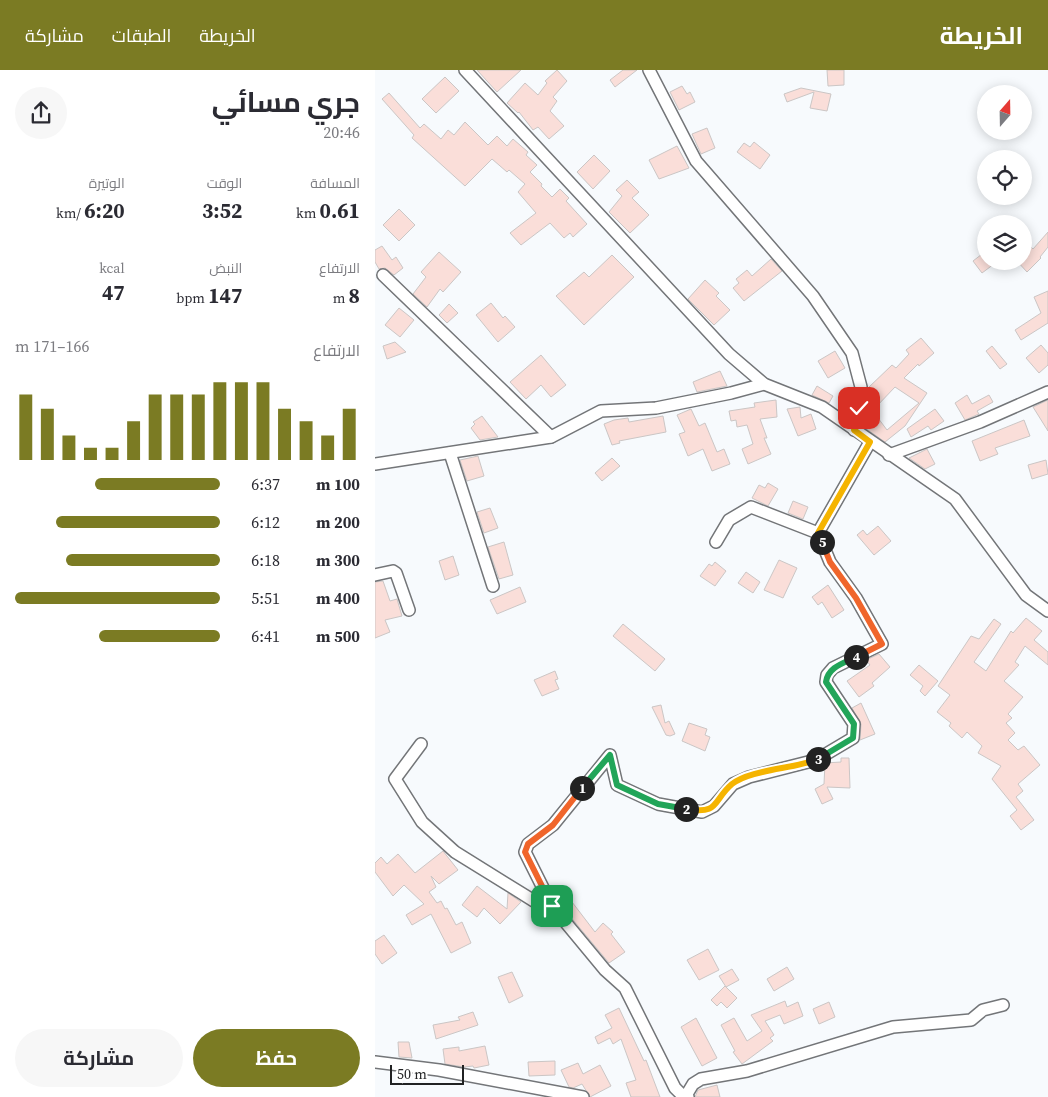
<!DOCTYPE html>
<html lang="ar">
<head>
<meta charset="utf-8">
<style>
  body { margin:0; font-family:"Source Serif 4",Cairo,serif; background:#f7f7f7; color:#2b2b33; direction:rtl; height:100vh; display:flex; flex-direction:column; font-size:19px; white-space:nowrap }
  * { box-sizing:border-box; margin:0 }
  p { font-size:16px; color:#7c7c81 }
  .icon { flex:none; width:28px; height:28px; fill:none; stroke:currentColor; stroke-width:2; stroke-linecap:round; stroke-linejoin:round }
  .map { position:relative; flex:1; overflow:hidden; direction:ltr }
  .sheet { display:flex; flex-direction:column; background:#fff; width:375px }
  .sheet>* { flex:none }
  .needle { width:32px; rotate:20deg }
  .buttons { position:absolute; left:602px; top:15px; display:grid; gap:10px }
  .buttons a { display:grid; place-items:center; width:55px; height:55px; border-radius:50%; background:#fff; box-shadow:0 2px 12px #0003; font-size:25px }
  .scale { position:absolute; left:15px; bottom:12px; width:74px; box-sizing:border-box; padding-left:5px; border:2px solid #212223; border-top:0; font-size:14px; line-height:18px; white-space:nowrap; color:#212223; -webkit-text-stroke:4px #fff; paint-order:stroke }
  .pin { position:absolute; display:grid; place-items:center; width:42px; height:42px; color:#fff; margin:-21px; border-radius:10px; box-shadow:0 2px 8px #0006 }
  .km { position:absolute; width:25px; height:25px; margin:-12px; border-radius:50%; background:#222; color:#fff; font-size:14px; line-height:25px; text-align:center }
  .round { display:grid; place-items:center; flex:none; width:52px; height:52px; border-radius:26px; background:#f7f7f7 }
  .overview { display:flex; align-items:center; justify-content:space-between; height:85px; padding:0 15px }
  h1 { font-size:28px; font-weight:700; line-height:38px }
  .stats { display:grid; grid-template-columns:repeat(3,1fr); gap:8px; height:85px; padding:5px 15px }
  .stats div { display:grid; align-content:center }
  .stats b { font-size:21px; font-weight:700 }
  .stats small { font-size:14px; font-weight:400 }
  .stats p { font-size:14px }
  .chart { height:140px; padding:10px 15px }
  .chart p { display:flex; justify-content:space-between }
  .chart svg { width:100%; height:90px; margin-top:5px; stroke:#7b7b23; stroke-width:6 }
  .button { display:flex; gap:10px; margin-top:auto; padding:10px 15px }
  .button a { flex:1; height:58px; border-radius:30px; background:#7b7b23; color:#fff; font-size:20px; font-weight:700; line-height:58px; text-align:center }
  .button a+a { background:#f7f7f7; color:#2b2b33 }
  ul { padding:0 15px; list-style:none; font-size:16px }
  li { display:grid; grid-template-columns:80px 60px 1fr; align-items:center; height:38px }
  li i { height:12px; border-radius:6px; background:#7b7b23 }
  header { display:flex; align-items:center; gap:30px; box-sizing:border-box; height:70px; padding:0 25px; background:#7b7b23; color:#fff }
  header strong { font-size:24px }
  nav { display:flex; gap:28px; margin-inline-start:auto; font-size:18px }
  main { display:flex; flex:1; min-height:0 }
  .map>svg:first-child { display:block }
  .building { fill:#faded9; stroke:#cbc6c5 }
  .lines { fill:none; stroke-linecap:round; stroke-linejoin:round }
  .minor-casing { stroke:#737578; stroke-width:14 }
  .minor { stroke:#fff; stroke-width:11 }
  .split-1-casing { stroke:#fff; stroke-width:10 }
  .split-2-casing { stroke:#fff; stroke-width:10 }
  .split-3-casing { stroke:#fff; stroke-width:10 }
  .split-4-casing { stroke:#fff; stroke-width:10 }
  .split-5-casing { stroke:#fff; stroke-width:10 }
  .split-6-casing { stroke:#fff; stroke-width:10 }
  .split-1 { stroke:#f0652b; stroke-width:6 }
  .split-2 { stroke:#22a559; stroke-width:6 }
  .split-3 { stroke:#f5b400; stroke-width:6 }
  .split-4 { stroke:#22a559; stroke-width:6 }
  .split-5 { stroke:#f0652b; stroke-width:6 }
  .split-6 { stroke:#f5b400; stroke-width:6 }
</style>
</head>
<body>
<header>
<strong>الخريطة</strong>
<nav><a>الخريطة</a><a>الطبقات</a><a>مشاركة</a></nav>
</header>
<main>
<div class="map">
<svg width="673" height="1027" viewBox="0 0 673 1027">
  <rect width="100%" height="100%" fill="#f7fafd"/>
  <!-- building -->
  <g class="building">
    <path d="M102 0H146L122 22Z"/>
    <path d="M182 0 192 11 178 27 182 31 175 41 189 56 174 69 163 57 158 60 144 42 143 43 132 33 150 13 163 25 172 13 170 11Z"/>
    <path d="M248 0H262L240 17 235 10Z"/>
    <path d="M452 0H469V15L453 16Z"/>
    <path d="M70 7 84 21 61 43 47 29Z"/>
    <path d="M307 16 312 24 315 22 320 32 304 40 295 22Z"/>
    <path d="M426 18 456 24 452 41 435 38 439 22 412 32 409 24Z"/>
    <path d="M14 23 45 58 49 54 66 69 73 60 79 65 90 52 113 75 122 66 132 76 138 69 153 82 151 85 162 95 155 102 167 114 166 116 177 127 185 119 194 128 191 131 212 154 198 167 195 163 189 168 175 153 146 175 135 163 161 143 143 122 150 114 134 100 132 102 117 89 90 116 37 68 39 65 7 29Z"/>
    <path d="M332 58 340 78 326 84 317 64Z"/>
    <path d="M379 72 395 85 385 99 362 82 369 73 375 77Z"/>
    <path d="M302 76 314 98 284 109 274 90Z"/>
    <path d="M219 85 235 101 218 119 202 102Z"/>
    <path d="M252 110 264 122 257 128 274 145 255 163 234 142 247 126 241 120Z"/>
    <path d="M24 139 40 155 24 171 8 155Z"/>
    <path d="M673 162V177L665 187 666 188 652 202 642 191H649V182L655 176 658 179Z"/>
    <path d="M7 176 17 190 21 187 28 198 19 205 10 198 4 199 0 192V180Z"/>
    <path d="M611 181V191H623L607 203 598 191Z"/>
    <path d="M64 182 86 202 68 222 65 219 52 237 38 224 51 207 46 202Z"/>
    <path d="M237 185 259 207 209 255 181 226 209 202 214 207Z"/>
    <path d="M396 189 407 201 369 231 358 218 364 213 361 209 372 200 377 206Z"/>
    <path d="M330 210 344 223 341 226 355 240 339 255 313 229Z"/>
    <path d="M673 221V253L646 270 640 260 666 243 659 227Z"/>
    <path d="M116 233 128 248 130 246 140 257 123 272 101 245Z"/>
    <path d="M74 234 83 243 72 253 64 245Z"/>
    <path d="M24 238 39 250 25 267 10 255Z"/>
    <path d="M546 268 559 283 544 296 543 294 529 308 552 323 530 356 510 372 490 358 503 348 512 360 544 333 520 317 501 337 492 328 496 324 493 318 517 295 521 298 534 284 531 280Z"/>
    <path d="M20 272 31 282 12 289 8 276Z"/>
    <path d="M666 275 673 283V295L664 303 651 288Z"/>
    <path d="M617 276 632 294 625 299 611 281Z"/>
    <path d="M460 281 470 298 453 308 443 291Z"/>
    <path d="M166 285 191 315 176 327 166 315 151 329 135 312Z"/>
    <path d="M345 301 352 316 322 322 318 312Z"/>
    <path d="M442 316 458 326 454 333 437 325Z"/>
    <path d="M592 325 597 334 614 325 618 332 602 341 604 344 590 350 580 333Z"/>
    <path d="M401 330 402 347 385 349 392 368H389L396 384 373 394 367 379 378 374 372 355 362 357 361 350 356 351 354 341 380 337 379 333Z"/>
    <path d="M673 330V361L658 337Z"/>
    <path d="M425 337 426 348 436 344 441 359 423 366 412 339Z"/>
    <path d="M316 339 324 356 330 353 342 382 349 379 355 394 337 401 328 379 313 386 304 364 310 362 302 345Z"/>
    <path d="M560 339 569 351 556 360 553 356 536 367 532 359Z"/>
    <path d="M107 346 123 367 105 370 96 358 100 354 98 352Z"/>
    <path d="M288 346 291 362 244 371 245 373 237 375 229 354 239 350 253 348 254 352Z"/>
    <path d="M649 350 655 366 620 378 623 384 605 391 597 371Z"/>
    <path d="M552 379 560 394 550 399 534 388Z"/>
    <path d="M103 386 109 406 92 411 85 390Z"/>
    <path d="M237 388 245 396 227 411 220 403Z"/>
    <path d="M671 390 673 404 657 409 653 395Z"/>
    <path d="M393 413 403 419 393 436 377 428 384 415 390 418Z"/>
    <path d="M418 431 433 437 428 449 413 443Z"/>
    <path d="M115 438 123 458 109 463 102 442Z"/>
    <path d="M503 456 516 471 499 485 482 465 488 460 492 465Z"/>
    <path d="M129 472 138 505 124 509 113 477Z"/>
    <path d="M78 486 84 505 70 510 64 491Z"/>
    <path d="M404 490 422 498 408 528 389 520Z"/>
    <path d="M340 492 351 501 340 516 325 506 334 494 337 496Z"/>
    <path d="M371 502 385 512 378 523 363 513Z"/>
    <path d="M8 511 15 531 22 529 27 546 10 550 15 562 0 568V512Z"/>
    <path d="M453 515 469 540 457 548 447 532 443 535 437 527Z"/>
    <path d="M145 517 151 532 122 544 115 530Z"/>
    <path d="M651 548 667 561 659 570 673 582V595L650 576 640 592 644 595 629 611 648 627 633 644 637 648 631 653 640 663 633 670 643 680 649 676 665 695 643 714 648 721 641 727 659 750 646 760 635 746 642 740 617 709 626 696 603 683 607 676 592 662 587 668 574 656 576 653 562 642 575 625 563 616 596 566 604 569 619 549 626 554 599 592 611 601 636 561 638 563Z"/>
    <path d="M248 554 290 589 280 601 238 566Z"/>
    <path d="M504 584 515 597 497 613 499 616 484 627 472 611 495 595 491 590Z"/>
    <path d="M544 595 563 611 550 626 545 621 548 616 535 605Z"/>
    <path d="M180 601 183 609 180 610 184 619 167 626 159 610Z"/>
    <path d="M486 633 500 664 485 670 486 654 477 638Z"/>
    <path d="M286 635 290 653 294 651 300 664 295 666 291 665 277 637Z"/>
    <path d="M314 653 332 659 330 665 335 667 330 681 307 671Z"/>
    <path d="M466 688H474L475 718 452 717 458 729 447 734 440 719 449 714 450 693 466 692Z"/>
    <path d="M68 781 83 800 64 814 56 806 61 817 54 822 62 833 66 831 70 839 72 838 81 855 87 852 96 873 76 883 56 844 37 855 31 845 49 834 29 815 18 826 0 802V793L6 787 12 794 23 784 40 803Z"/>
    <path d="M102 816 132 839 133 823 146 832 125 854 109 838 102 847 87 835Z"/>
    <path d="M197 832 220 862 228 853 238 862 236 864 250 882 234 893 189 839Z"/>
    <path d="M9 865 22 883 7 894 0 884V871Z"/>
    <path d="M333 879 344 900 324 910 312 890Z"/>
    <path d="M412 897 419 909 399 921 392 909Z"/>
    <path d="M357 899 364 910 351 917 344 906Z"/>
    <path d="M137 902 148 926 134 933 123 907Z"/>
    <path d="M350 916 362 928 352 938 346 932 342 936 336 930Z"/>
    <path d="M410 931 412 937 423 932 428 946 409 954 405 945 390 951 399 965 395 968 398 971 367 994 358 982 360 981 346 955 359 948 372 971 387 961 376 945Z"/>
    <path d="M454 932 460 947 444 954 438 939Z"/>
    <path d="M244 938 269 991 271 990 285 1027H256L251 1013 261 1010 246 969 238 974 235 968 223 974 220 967 237 958 230 945Z"/>
    <path d="M98 942 103 955 61 969 58 955 85 950 83 947Z"/>
    <path d="M321 948 342 988 327 996 306 957Z"/>
    <path d="M23 972H34L37 988 24 987Z"/>
    <path d="M110 976 114 995 99 998 98 996 89 997 70 994 68 979 84 977V981Z"/>
    <path d="M180 991V1005L154 1006 153 992Z"/>
    <path d="M203 993 208 1004 225 995 236 1016 215 1027 207 1014 198 1018 194 1017 186 1000Z"/>
    <path d="M342 1015 345 1027H320L323 1020Z"/>
  </g>
  <g class="lines">
    <!-- minor casing -->
    <g class="minor-casing">
      <g id="minor">
        <path d="M90 0 354 284 389 314 447 337 580 429 651 525 673 541"/>
        <path d="M274 0 321 91 438 226 477 283 486 317 479 360"/>
        <path d="M8 205 176 367"/>
        <path d="M75 383 118 516"/>
        <path d="M514 385 605 352 673 322"/>
        <path d="M0 394 176 367 226 341 281 338 356 323 389 314"/>
        <path d="M341 472 354 450 376 437 443 463"/>
        <path d="M0 505 18 501 21 503 34 540"/>
        <path d="M46 674 20 709 47 752 80 782 159 831 177 836 230 900 250 918 300 1018 309 1027"/>
        <path d="M177 836 150 782 153 774 178 755 235 685 242 715 283 734 327 742 339 736 358 714 374 707 441 690 478 668 479 654 451 612 452 605 458 598 507 574 481 528 455 492 443 463 495 372"/>
        <path d="M0 992 64 1000 208 1027"/>
        <path d="M313 1027 312 1024 318 1014 326 1009 372 1001 518 957 596 950 608 940 628 935"/>
      </g>
    </g>
    <!-- minor -->
    <use href="#minor" class="minor"/>
  </g>
  <g class="lines">
    <!-- split-1 casing -->
    <g class="split-1-casing">
      <path id="split-1" d="M177 836 150 782 153 774 178 755 207 718"/>
    </g>
    <!-- split-2 casing -->
    <g class="split-2-casing">
      <path id="split-2" d="M207 718 235 685 242 715 283 734 311 739"/>
    </g>
    <!-- split-3 casing -->
    <g class="split-3-casing">
      <path id="split-3" d="M311 739C345 745 337 731 357 714 376 699 420 699 443 689"/>
    </g>
    <!-- split-4 casing -->
    <g class="split-4-casing">
      <path id="split-4" d="M443 689 478 668 479 654 451 612C453 597 469 593 481 587"/>
    </g>
    <!-- split-5 casing -->
    <g class="split-5-casing">
      <path id="split-5" d="M447 472 455 492 481 528 507 574 481 587"/>
    </g>
    <!-- split-6 casing -->
    <g class="split-6-casing">
      <path id="split-6" d="M447 472 443 463 495 372 479 360 484 338"/>
    </g>
    <!-- split-1 -->
    <use href="#split-1" class="split-1"/>
    <!-- split-2 -->
    <use href="#split-2" class="split-2"/>
    <!-- split-3 -->
    <use href="#split-3" class="split-3"/>
    <!-- split-4 -->
    <use href="#split-4" class="split-4"/>
    <!-- split-5 -->
    <use href="#split-5" class="split-5"/>
    <!-- split-6 -->
    <use href="#split-6" class="split-6"/>
  </g>
</svg>
<div class="buttons">
<a><svg class="needle" viewBox="-14 -14 28 28"><path d="M0-13l5 13h-10z" fill="#e53935"/><path d="M0 13l5-13h-10z" fill="#7c7c81"/></svg></a>
<a><svg class="icon" aria-label="locate" viewBox="0 0 24 24"><circle cx="12" cy="12" r="6"/><path d="M12 2v4M12 18v4M2 12h4M18 12h4"/></svg></a>
<a><svg class="icon" aria-label="layers" viewBox="0 0 24 24"><path d="M12 4l9 5-9 5-9-5zM3 14l9 5 9-5"/></svg></a>
</div>
<div class="scale">50 m</div>
<div class="pin" style="left:177px;top:836px;background:#1e9e55"><svg class="icon" aria-label="arrive" viewBox="0 0 24 24"><path d="M6 21V4h12l-3 4 3 4H6"/></svg></div>
<div class="pin" style="left:484px;top:338px;background:#d93025"><svg class="icon" aria-label="check" viewBox="0 0 24 24"><path d="M5 12l5 5 9-10"/></svg></div>
<b class="km" style="left:207px;top:718px">1</b>
<b class="km" style="left:311px;top:739px">2</b>
<b class="km" style="left:443px;top:689px">3</b>
<b class="km" style="left:481px;top:587px">4</b>
<b class="km" style="left:447px;top:472px">5</b>
</div>
<section class="sheet">
<div class="overview"><div><h1>جري مسائي</h1><p>20:46</p></div><a class="round"><svg class="icon" aria-label="share" viewBox="0 0 24 24"><path d="M12 15V3M7 8l5-5 5 5M5 13v7h14v-7"/></svg></a></div>
<div class="stats">
<div><p>المسافة</p><b>0.61<small> km</small></b></div>
<div><p>الوقت</p><b>3:52</b></div>
<div><p>الوتيرة</p><b>6:20<small> /km</small></b></div>
</div>
<div class="stats">
<div><p>الارتفاع</p><b>8<small> m</small></b></div>
<div><p>النبض</p><b>147<small> bpm</small></b></div>
<div><p>kcal</p><b>47</b></div>
</div>
<div class="chart"><p><span>الارتفاع</span>166–171 m</p>
<svg viewBox="0 0 160 44" preserveAspectRatio="none"><path d="M5 44V12M15 44V19M25 44V32M35 44V38M45 44V38M55 44V25M65 44V12M75 44V12M85 44V12M95 44V6M105 44V6M115 44V6M125 44V19M135 44V25M145 44V32M155 44V19"/></svg>
</div>
<ul>
<li><b>100 m</b>6:37<i style="width:61%"></i></li>
<li><b>200 m</b>6:12<i style="width:80%"></i></li>
<li><b>300 m</b>6:18<i style="width:75%"></i></li>
<li><b>400 m</b>5:51<i style="width:100%"></i></li>
<li><b>500 m</b>6:41<i style="width:59%"></i></li>
</ul>
<div class="button"><a>حفظ</a><a>مشاركة</a></div>
</section>
</main>
</body>
</html>
